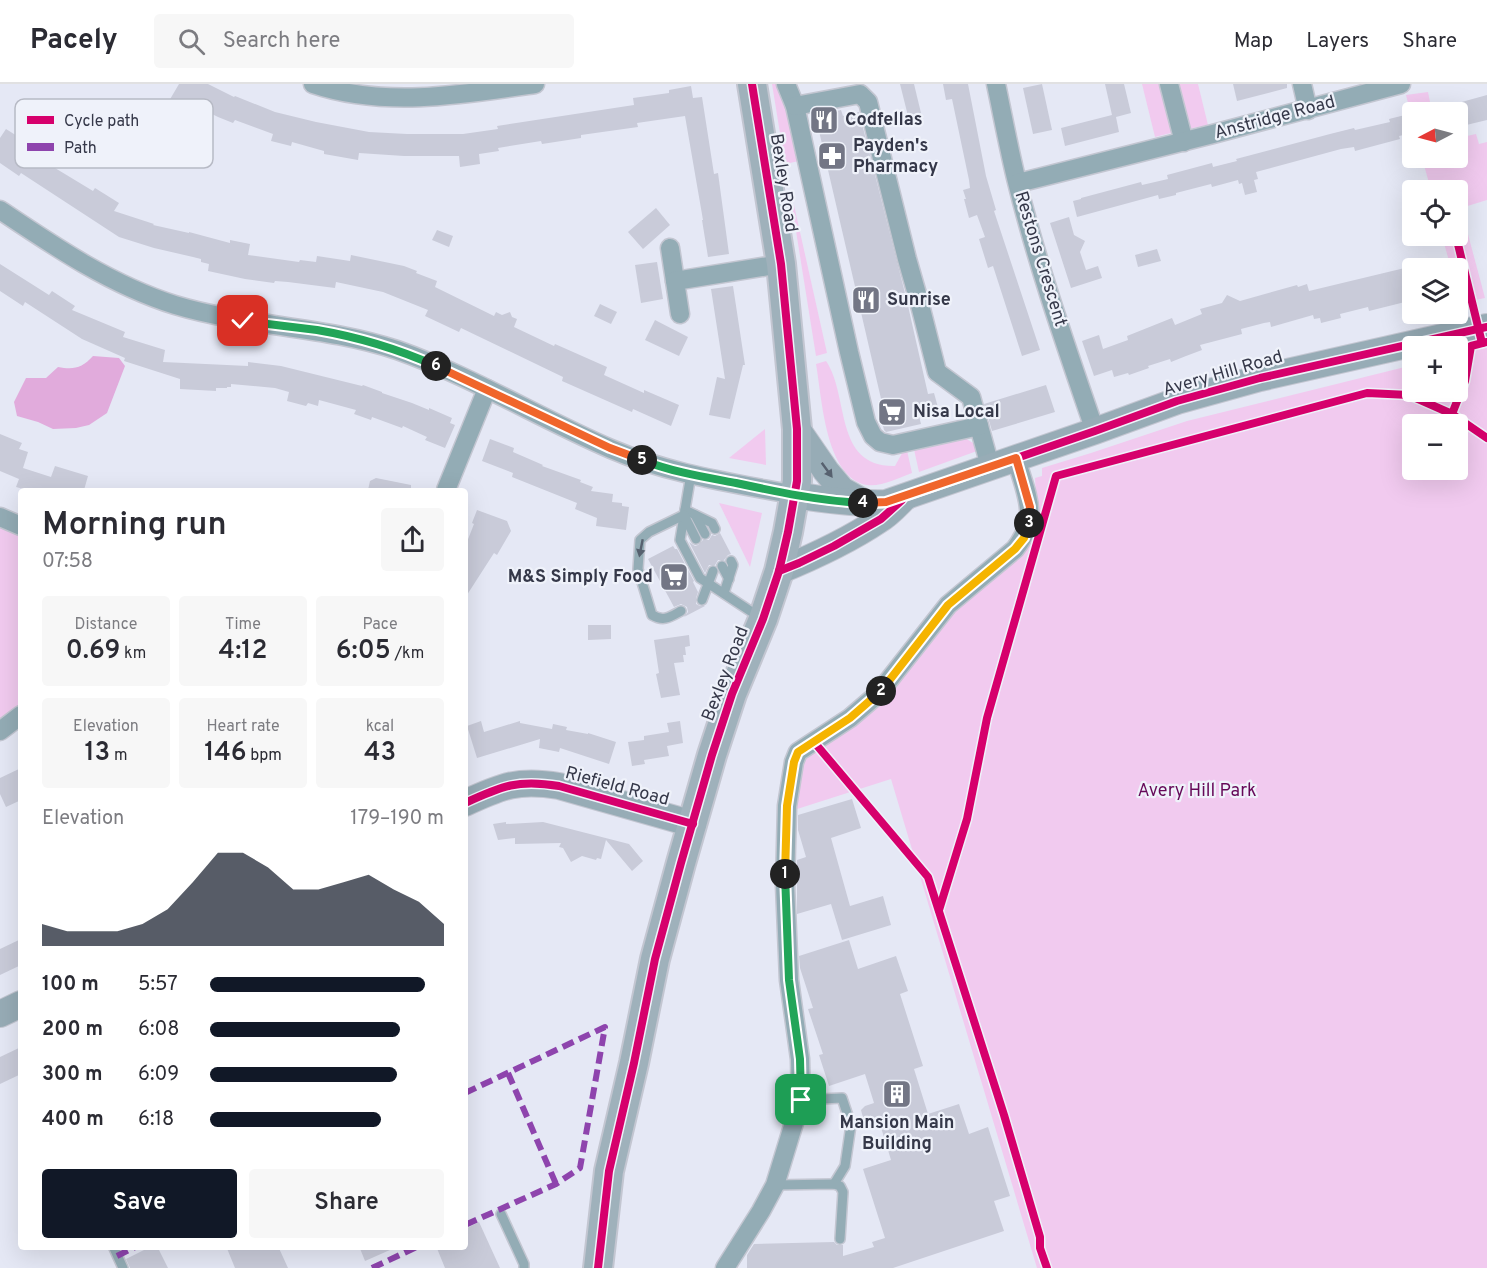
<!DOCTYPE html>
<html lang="en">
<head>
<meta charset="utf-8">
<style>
  body { margin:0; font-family:Overpass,sans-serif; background:#f7f7f7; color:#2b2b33; height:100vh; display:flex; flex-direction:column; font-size:22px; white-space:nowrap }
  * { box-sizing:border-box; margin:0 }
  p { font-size:20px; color:#7c7c81 }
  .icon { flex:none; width:33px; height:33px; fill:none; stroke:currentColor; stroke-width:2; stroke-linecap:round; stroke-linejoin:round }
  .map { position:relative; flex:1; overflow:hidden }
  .drawer { position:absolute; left:18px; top:404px; width:450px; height:762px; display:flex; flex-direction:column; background:#fff; border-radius:6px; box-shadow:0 6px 24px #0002 }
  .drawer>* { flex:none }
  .needle { width:39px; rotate:264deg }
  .fabs { position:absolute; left:1402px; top:18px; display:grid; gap:12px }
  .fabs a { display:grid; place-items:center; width:66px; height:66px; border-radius:6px; background:#fff; box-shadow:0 6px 24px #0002; font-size:30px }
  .pin { position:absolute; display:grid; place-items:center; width:51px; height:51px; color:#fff; margin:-26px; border-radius:12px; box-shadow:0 3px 9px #0006 }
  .km { position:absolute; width:30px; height:30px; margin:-15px; border-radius:50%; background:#222; color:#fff; font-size:16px; line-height:30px; text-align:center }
  .round { display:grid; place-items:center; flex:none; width:63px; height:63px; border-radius:6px; background:#f7f7f7 }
  .head { display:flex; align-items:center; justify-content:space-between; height:102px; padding:0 24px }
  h1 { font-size:33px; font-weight:600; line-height:45px }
  .metrics { display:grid; grid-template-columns:repeat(3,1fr); gap:9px; height:102px; padding:6px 24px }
  .metrics div { display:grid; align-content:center; border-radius:6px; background:#f7f7f7; text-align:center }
  .metrics b { font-size:26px; font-weight:600 }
  .metrics small { font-size:16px; font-weight:400 }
  .metrics p { font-size:16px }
  .chart { height:168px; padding:12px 24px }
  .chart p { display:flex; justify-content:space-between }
  .chart svg { width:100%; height:108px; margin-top:6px; fill:#111827; opacity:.7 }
  .action { display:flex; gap:12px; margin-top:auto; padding:12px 24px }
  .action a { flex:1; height:69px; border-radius:6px; background:#111827; color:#fff; font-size:24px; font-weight:600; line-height:69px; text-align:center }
  .action a+a { background:#f7f7f7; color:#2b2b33 }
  ul { padding:0 24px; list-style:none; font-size:20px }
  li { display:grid; grid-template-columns:96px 72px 1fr; align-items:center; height:45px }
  li i { height:15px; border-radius:8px; background:#111827 }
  header { display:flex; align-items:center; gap:36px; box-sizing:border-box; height:84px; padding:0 30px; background:#fff; border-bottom:2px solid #e1e1e2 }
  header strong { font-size:28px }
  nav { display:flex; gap:33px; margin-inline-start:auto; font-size:21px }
  .search { width:420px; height:54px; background:#f7f7f7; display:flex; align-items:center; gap:15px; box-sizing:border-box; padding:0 21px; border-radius:6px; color:#7c7c81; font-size:22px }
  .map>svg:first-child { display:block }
  .green { fill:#f1caef; fill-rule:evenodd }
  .forest { fill:#e1abdc }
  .building { fill:#c9cbd9 }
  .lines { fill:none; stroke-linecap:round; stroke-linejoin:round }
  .lane-casing { stroke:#c3c6d1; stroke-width:12 }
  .street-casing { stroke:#c3c6d1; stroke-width:21 }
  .secondary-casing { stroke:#c3c6d1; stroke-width:28 }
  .primary-casing { stroke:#c3c6d1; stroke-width:32 }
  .lane { stroke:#93acb5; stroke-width:9 }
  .street { stroke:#93acb5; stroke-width:18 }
  .secondary { stroke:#97acb6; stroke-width:26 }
  .primary { stroke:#9fb1bb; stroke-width:28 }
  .quiet { stroke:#8e44ad; stroke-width:6; stroke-dasharray:12 6; stroke-linecap:butt }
  .cycleway-casing { stroke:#eff2fa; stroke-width:11 }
  .cycleway { stroke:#d6006c; stroke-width:8 }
  .oneway { fill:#57616f }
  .oneway2 { fill:#56616f }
  .split-1-casing { stroke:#fff; stroke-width:12 }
  .split-2-casing { stroke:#fff; stroke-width:12 }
  .split-3-casing { stroke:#fff; stroke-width:12 }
  .split-4-casing { stroke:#fff; stroke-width:12 }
  .split-5-casing { stroke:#fff; stroke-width:12 }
  .split-6-casing { stroke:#fff; stroke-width:12 }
  .split-7-casing { stroke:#fff; stroke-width:12 }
  .split-1 { stroke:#22a559; stroke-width:8 }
  .split-2 { stroke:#f5b400; stroke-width:8 }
  .split-3 { stroke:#f5b400; stroke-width:8 }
  .split-4 { stroke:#f0652b; stroke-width:8 }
  .split-5 { stroke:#22a559; stroke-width:8 }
  .split-6 { stroke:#f0652b; stroke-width:8 }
  .split-7 { stroke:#22a559; stroke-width:8 }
  .labels { text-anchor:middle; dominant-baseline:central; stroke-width:4.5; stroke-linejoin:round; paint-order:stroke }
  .street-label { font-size:18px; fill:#353849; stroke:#eff2fa }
  .poi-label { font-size:18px; font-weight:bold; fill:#353849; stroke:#eff2fa; text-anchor:start }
  .park-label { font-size:18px; fill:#660959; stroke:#eff2fa }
  .key { fill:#eff2fa; stroke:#b7bac5; stroke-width:1.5 }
  .key-label { font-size:16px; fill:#353849 }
</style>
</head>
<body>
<header>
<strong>Pacely</strong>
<div class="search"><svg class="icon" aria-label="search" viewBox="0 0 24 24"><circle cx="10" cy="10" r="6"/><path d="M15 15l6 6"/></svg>Search here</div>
<nav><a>Map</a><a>Layers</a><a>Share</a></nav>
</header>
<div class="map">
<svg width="1487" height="1184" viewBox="0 0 1487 1184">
  <rect width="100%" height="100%" fill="#e5e8f5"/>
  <!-- green -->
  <g class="green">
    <path d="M772 0H781L799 77 785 80Z"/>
    <path d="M1142 0H1164L1175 48 1155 53Z"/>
    <path d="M1176 0H1198L1208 41 1188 45Z"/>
    <path d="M1428 8 1432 28H1413V38L1406 11Z"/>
    <path d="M1476 50 1479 60 1487 58V116L1461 124 1485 214 1460 219 1458 211V184H1451L1442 152H1458V106H1431L1422 74H1458V54Z"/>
    <path d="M794 121 827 269 816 272 792 122Z"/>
    <path d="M1487 263V1184H1037L891 695 794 726 802 676 951 530 1024 470 1037 431 1035 394 1042 392V384L1091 369 1187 337 1413 281V308H1458V270ZM1413 340H1458V386H1413Z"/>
    <path d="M826 277C850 312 833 383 895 382L906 362 912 389C899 394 881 403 867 401 825 394 822 313 816 280Z"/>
    <path d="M765 345 766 381 729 374Z"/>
    <path d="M965 354 973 359 977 367 919 388 913 361Z"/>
    <path d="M719 419 762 429 750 483Z"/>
    <path d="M0 442 21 451V626L0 642Z"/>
  </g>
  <!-- forest -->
  <path class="forest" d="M93 272 119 274 125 282 107 329 89 341 76 344 53 345 38 338 17 332 14 318 26 294H46L58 283C74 286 82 284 93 272Z"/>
  <!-- building -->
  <g class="building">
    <path d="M179 0H208L234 13 235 12 275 28 316 38 369 48 407 50H463L498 45 497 42 634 21 633 14 669 9V6L691 2 693 14 702 13 714 90 718 89 729 170 708 173 702 136H703L685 32 637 39 638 43 581 51V54L542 60 541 57 498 64 499 67 479 70 480 80 460 83 459 72H404L359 69 358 76 324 70V67L292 58 291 62 271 57 273 50 235 36 233 39 218 33 200 24 197 31 169 17Z"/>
    <path d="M900 0H914L921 29 908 32Z"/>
    <path d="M943 0H968L986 92 996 126 994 127 1040 266 1022 272 993 182 988 184 979 155 985 153 977 131 969 134 964 115H966L963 106 970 104 969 96 952 15 946 16Z"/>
    <path d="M1042 0 1052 46 1033 50 1023 4Z"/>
    <path d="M1105 0H1124L1131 29 1116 33 1119 48 1065 62 1061 44 1112 31Z"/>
    <path d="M1233 0H1287V4L1237 17Z"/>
    <path d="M1487 11V36L1458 43V19Z"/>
    <path d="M841 26 843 32 859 28 906 213 928 310 934 309 939 327 919 332 921 340 886 348 884 346 881 333 885 332 819 47 816 48 812 33Z"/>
    <path d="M1409 30 1413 49 1399 52 1400 55 1355 67 1354 63 1341 65 1256 88 1258 95 1254 96 1257 108 1245 111 1242 99 1239 100 1238 96 1212 103 1211 100 1176 109V111L1159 115 1158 111 1077 133 1073 117 1081 115V114L1141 98 1142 101 1168 95 1167 91 1212 79 1213 83 1237 77 1236 75 1330 50 1354 44 1355 46 1390 38 1389 35Z"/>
    <path d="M6 45 25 57 30 51 42 59 37 66 58 79 55 84 93 107 95 104 119 119 114 127 154 140 153 141 189 149V148L230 159V156L250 160 248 171 299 178 300 176 316 178 317 172 350 177 351 171 404 182 417 187 416 189 437 197 435 203 494 232 496 228 502 231 510 228 512 233 517 235 514 243 554 262 555 260 607 283 604 291 644 309V306L679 321 671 342 633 325 632 328 562 297 563 293 461 244 459 248 425 232 428 226 383 208 336 198 335 204 288 198 275 197 274 199 245 195 208 187 209 180 201 178V175L193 173 154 164 119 153 21 89 19 92 0 79V54Z"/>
    <path d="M656 124 670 141 643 165 628 148Z"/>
    <path d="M1069 133 1074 151 1085 157 1080 168 1086 186 1098 182 1102 194 1071 204 1050 139Z"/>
    <path d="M437 146 453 152 449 163 432 156Z"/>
    <path d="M1157 165 1161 177 1138 183 1135 171Z"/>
    <path d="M657 178 663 215 641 219 635 181Z"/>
    <path d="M0 180 49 211 52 207 75 222 72 226 125 248 123 253 165 266 163 278 248 282V278L281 282 362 302 363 301 382 308V309L412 319 429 326V324L452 334 450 339 455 341 445 364 425 356 427 353 403 342 402 344 372 333 371 336 354 330 356 326 319 316 318 322 308 319 306 322 287 317 289 308 275 304 231 300V303H227V304H216V307L180 305V295L124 277 125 274 82 255 25 218 23 222 0 207Z"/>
    <path d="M1413 182V216L1369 227 1368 223 1340 230 1341 234 1321 239 1320 234 1314 235 1313 231 1271 243 1270 238 1264 239 1241 245 1242 250 1200 261 1202 266 1186 272 1171 278 1170 275 1148 282 1149 284 1129 291 1128 289 1114 293 1112 286 1094 292 1082 257 1099 251 1103 265 1128 256 1127 252 1172 234 1175 241 1202 230 1200 225 1222 219 1227 211 1240 217 1297 201 1298 203 1307 200 1309 207Z"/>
    <path d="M733 202 745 281H743L730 335 709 331 717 293 725 295 711 205Z"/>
    <path d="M600 220 617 228 611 240 594 232Z"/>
    <path d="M655 236 688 253 679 272 645 256Z"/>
    <path d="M1046 301 1055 328 992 347 984 320Z"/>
    <path d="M0 350 22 359 19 365 28 368 23 384 51 393 55 382 88 392 84 406H27L16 403 19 395 0 387Z"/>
    <path d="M490 355 514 364 513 368 543 381 542 382 581 396 580 398 593 403 591 407 613 410 612 418 622 419V422L629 423 626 446 596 442 597 434 575 425 577 419 512 393 513 389 482 377Z"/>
    <path d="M376 394 411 401V406H368L370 397Z"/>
    <path d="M477 426 507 437 511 447 497 471 494 469 465 514V463L474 440 472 439Z"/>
    <path d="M720 449 731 470 728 471 724 476H718L715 481H709L705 489 689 458 695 462 698 461 703 456H709L712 451 715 452Z"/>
    <path d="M673 462 675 465H677L694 497 693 498 698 508 696 514V520L700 522H705L684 533 688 528 687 523 681 520 674 523 648 475Z"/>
    <path d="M588 541H611V555L588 556Z"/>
    <path d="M689 551 690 562 685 563 686 571H683L684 578 674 579 680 611 661 614 656 590 659 589 654 556Z"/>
    <path d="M481 637 484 648 520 637V639L552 645 553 640 567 643 566 646 588 650V649L616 658 609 680 560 664 559 668 539 664 540 655 477 674 467 642Z"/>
    <path d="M680 637 683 659 667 662 669 672 644 676 645 680 632 682 628 658 644 656V652L669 648 667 639Z"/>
    <path d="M21 684V716L6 723 0 710V694Z"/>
    <path d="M852 715 861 744 831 754 850 822 883 812 891 841 842 856 831 820 797 830V776L806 773 798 746V731Z"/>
    <path d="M506 738V740L543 738 629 760 643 777 632 787 606 756 601 775 597 774 596 776 582 772 571 778 563 764 559 763 561 759 515 760V754L498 756 493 740Z"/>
    <path d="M21 855V881L0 891V865Z"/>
    <path d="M849 856 858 885 896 872 908 907 900 910 923 982 914 985 928 1030 959 1020 969 1050 988 1043 1010 1112 994 1117 1004 1147 893 1184H747V1171L754 1160 834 1158 837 1161H843V1172L874 1163 872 1158 885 1154 863 1085 891 1076 879 1037 864 1036 862 1030 861 1026 865 1022 874 1019 865 990 829 1002 819 971 823 970 808 925 813 924 800 884 799 872Z"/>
    <path d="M21 963V990L0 1000V973Z"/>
    <path d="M479 1138 500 1184H445L436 1162H465V1145Z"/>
    <path d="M152 1162H157L168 1184H130L126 1175Z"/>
    <path d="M226 1162H278L288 1184H235Z"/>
    <path d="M359 1162H399L365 1177Z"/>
  </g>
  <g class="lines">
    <!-- lane casing -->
    <g class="lane-casing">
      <g id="lane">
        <path d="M691 390 680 456 700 494 761 534"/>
        <path d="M685 426 712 439 715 445"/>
        <path d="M695 431 705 450"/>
        <path d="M722 482 729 495"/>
        <path d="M724 509 733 481 731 477"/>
        <path d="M702 516 713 487"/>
        <path d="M681 527C670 533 664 538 652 531L638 485 640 456 649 448 684 431 696 455"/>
        <path d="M801 1016 842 1014 851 1041 845 1082 834 1100"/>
        <path d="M775 1101 834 1100 840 1102 843 1108 840 1155"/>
        <path d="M501 1130 524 1180V1184"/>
        <path d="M113 1162 123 1184"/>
      </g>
    </g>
    <!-- street casing -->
    <g class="street-casing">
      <g id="street">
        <path d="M313 0C384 24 462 11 535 0"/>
        <path d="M786 0 795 22 849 268 866 338 873 352 880 358 893 361 979 342 990 382"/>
        <path d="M996 0C1003 33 1009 66 1017 98 1038 183 1067 265 1095 347"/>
        <path d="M1169 0 1184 58"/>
        <path d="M1302 0 1308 26"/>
        <path d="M795 22 860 10 868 18 907 175 919 217 937 288 971 313 979 342"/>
        <path d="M1018 99 1213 50 1401 0"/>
        <path d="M0 126C55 163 111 201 175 221 248 243 325 242 397 266 471 292 539 334 611 365 669 390 733 399 795 411"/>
        <path d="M670 164 675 197"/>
        <path d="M680 230 675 197 781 180"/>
        <path d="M446 406 487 305"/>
        <path d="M0 433 21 442"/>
        <path d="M0 647 21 631"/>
        <path d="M725 1184 761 1127 775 1101 801 1016 800 975 789 896 785 801 787 722 794 678 798 668 850 634 878 610 948 521 1015 465C1041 432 1025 409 1016 374"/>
      </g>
    </g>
    <!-- secondary casing -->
    <g class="secondary-casing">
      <g id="secondary">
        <path d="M797 345 826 387 842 406 865 419"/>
        <path d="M795 411C825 416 855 420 886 419L1095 347 1177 317 1260 294 1487 243"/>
        <path d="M779 487C813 473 848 457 879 436 888 431 896 422 904 414"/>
        <path d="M465 719C502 702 518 695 559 702L693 740"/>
        <path d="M0 930 21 920"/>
      </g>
    </g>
    <!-- primary casing -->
    <g class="primary-casing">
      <path id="primary" d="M598 1184 609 1087 634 979 655 875 681 779 712 671 732 610 763 535 779 487 788 448 797 397V345L781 180 752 0"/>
    </g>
    <!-- lane -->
    <use href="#lane" class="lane"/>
    <!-- street -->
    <use href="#street" class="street"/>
    <!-- secondary -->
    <use href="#secondary" class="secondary"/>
    <!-- primary -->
    <use href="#primary" class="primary"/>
    <!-- quiet -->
    <g class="quiet">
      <path d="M508 989 556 1100"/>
      <path d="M465 1009 605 943 580 1084 556 1100 465 1141"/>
      <path d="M117 1172 137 1162"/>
      <path d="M372 1184 419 1162"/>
    </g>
    <!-- cycleway casing -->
    <g class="cycleway-casing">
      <g id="cycleway">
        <path d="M1456 152 1482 259"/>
        <path d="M1452 330 1465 297 1471 262 1487 258"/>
        <path d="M795 411C825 416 855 420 886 419L1095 347 1177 317 1260 294 1487 243"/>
        <path d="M779 487 799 479 834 462 881 435 902 416"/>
        <path d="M814 658 928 793 1004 1031 1040 1153V1164L1047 1184"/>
        <path d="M465 719C502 702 518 695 559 702L693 740"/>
        <path d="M939 826 967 735 987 634 1056 392 1367 309 1409 311 1452 330 1487 354"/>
        <path d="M598 1184 609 1087 634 979 655 875 681 779 712 671 732 610 763 535 779 487 788 448 797 397V345L781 180 752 0"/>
      </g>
    </g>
    <!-- cycleway -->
    <use href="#cycleway" class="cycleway"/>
  </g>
  <!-- one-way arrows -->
  <defs><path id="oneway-solid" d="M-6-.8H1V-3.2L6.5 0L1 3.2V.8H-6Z" transform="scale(1.5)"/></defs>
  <use class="oneway" href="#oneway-solid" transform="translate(827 386) rotate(54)"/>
  <use class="oneway2" href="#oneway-solid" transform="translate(641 464) rotate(101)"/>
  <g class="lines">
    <!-- split-1 casing -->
    <g class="split-1-casing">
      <path id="split-1" d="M785 790 789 896 800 975 801 1016"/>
    </g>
    <!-- split-2 casing -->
    <g class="split-2-casing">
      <path id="split-2" d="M785 790 787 722 794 678 798 668 850 634 881 607"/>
    </g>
    <!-- split-3 casing -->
    <g class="split-3-casing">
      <path id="split-3" d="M881 607 948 521 1015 465 1024 454 1029 439"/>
    </g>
    <!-- split-4 casing -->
    <g class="split-4-casing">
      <path id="split-4" d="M863 419 886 418 1016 374 1030 423 1029 439"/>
    </g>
    <!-- split-5 casing -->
    <g class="split-5-casing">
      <path id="split-5" d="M642 376C672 388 704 393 736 399 778 408 820 417 863 419"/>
    </g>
    <!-- split-6 casing -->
    <g class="split-6-casing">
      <path id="split-6" d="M436 282 610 364 642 376"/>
    </g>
    <!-- split-7 casing -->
    <g class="split-7-casing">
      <path id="split-7" d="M243 237C268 240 292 243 317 246 358 253 398 265 436 282"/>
    </g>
    <!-- split-1 -->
    <use href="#split-1" class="split-1"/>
    <!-- split-2 -->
    <use href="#split-2" class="split-2"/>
    <!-- split-3 -->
    <use href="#split-3" class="split-3"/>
    <!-- split-4 -->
    <use href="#split-4" class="split-4"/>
    <!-- split-5 -->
    <use href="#split-5" class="split-5"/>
    <!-- split-6 -->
    <use href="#split-6" class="split-6"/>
    <!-- split-7 -->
    <use href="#split-7" class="split-7"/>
  </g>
  <!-- icons -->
  <defs>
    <g id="restaurant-square" transform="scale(1.5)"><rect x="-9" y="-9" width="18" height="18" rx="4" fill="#737685" stroke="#eff2fa"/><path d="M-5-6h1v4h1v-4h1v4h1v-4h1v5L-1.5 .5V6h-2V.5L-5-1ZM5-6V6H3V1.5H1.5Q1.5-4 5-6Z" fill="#fff"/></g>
    <g id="pharmacy-square" transform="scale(1.5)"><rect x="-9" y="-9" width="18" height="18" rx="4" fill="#737685" stroke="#eff2fa"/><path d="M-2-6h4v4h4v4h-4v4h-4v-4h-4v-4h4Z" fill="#fff"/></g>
    <g id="supermarket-square" transform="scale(1.5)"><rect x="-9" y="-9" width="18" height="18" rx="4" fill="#737685" stroke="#eff2fa"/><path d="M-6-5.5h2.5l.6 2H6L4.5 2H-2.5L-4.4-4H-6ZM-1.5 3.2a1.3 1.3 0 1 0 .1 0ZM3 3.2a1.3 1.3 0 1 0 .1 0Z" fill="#fff"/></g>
    <g id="building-square" transform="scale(1.5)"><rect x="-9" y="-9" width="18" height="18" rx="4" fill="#737685" stroke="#eff2fa"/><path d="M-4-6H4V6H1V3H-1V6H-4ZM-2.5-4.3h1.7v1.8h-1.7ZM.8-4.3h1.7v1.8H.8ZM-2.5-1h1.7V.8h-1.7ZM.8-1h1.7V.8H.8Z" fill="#fff"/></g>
  </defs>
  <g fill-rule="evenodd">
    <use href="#restaurant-square" x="824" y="36"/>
    <use href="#pharmacy-square" x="832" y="72"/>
    <use href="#restaurant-square" x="866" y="216"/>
    <use href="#supermarket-square" x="892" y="328"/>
    <use href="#supermarket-square" x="674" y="493"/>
    <use href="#building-square" x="897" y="1010"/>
  </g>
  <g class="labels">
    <!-- street labels -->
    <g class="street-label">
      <text transform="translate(1275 34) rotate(-15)">Anstridge Road</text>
      <text transform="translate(783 99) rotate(81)">Bexley Road</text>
      <text transform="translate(1040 175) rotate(73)">Restons Crescent</text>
      <text transform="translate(1223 290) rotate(-16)">Avery Hill Road</text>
      <text transform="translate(726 590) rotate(-69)">Bexley Road</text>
      <text transform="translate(617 703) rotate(15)">Riefield Road</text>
    </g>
    <!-- poi labels -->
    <g class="poi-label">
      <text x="845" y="36">Codfellas</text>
      <text x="853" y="62">Payden's<tspan x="853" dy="21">Pharmacy</tspan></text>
      <text x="887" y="216">Sunrise</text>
      <text x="913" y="328">Nisa Local</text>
      <text x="653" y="493" text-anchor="end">M&amp;S Simply Food</text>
      <text x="897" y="1039" text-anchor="middle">Mansion Main<tspan x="897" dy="21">Building</tspan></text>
    </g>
    <!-- park labels -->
    <g class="park-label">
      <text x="1197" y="707">Avery Hill Park</text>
    </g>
  </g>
  <!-- legend -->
  <rect x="15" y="15" width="198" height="69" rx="9" class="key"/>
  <rect x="27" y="32" width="27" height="8" fill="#d6006c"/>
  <rect x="27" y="59" width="27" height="8" fill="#8e44ad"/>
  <g class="key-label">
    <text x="64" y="42">Cycle path</text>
    <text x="64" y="69">Path</text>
  </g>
</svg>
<div class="fabs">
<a><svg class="needle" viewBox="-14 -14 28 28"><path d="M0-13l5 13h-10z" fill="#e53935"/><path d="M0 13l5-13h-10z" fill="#7c7c81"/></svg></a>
<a><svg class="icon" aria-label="locate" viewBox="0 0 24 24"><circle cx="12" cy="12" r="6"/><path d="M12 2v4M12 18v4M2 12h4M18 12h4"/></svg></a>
<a><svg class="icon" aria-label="layers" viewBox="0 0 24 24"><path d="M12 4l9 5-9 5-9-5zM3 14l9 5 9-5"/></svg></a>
<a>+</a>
<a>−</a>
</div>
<div class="pin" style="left:801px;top:1016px;background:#1e9e55"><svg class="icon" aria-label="arrive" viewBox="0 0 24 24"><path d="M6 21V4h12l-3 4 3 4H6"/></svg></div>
<div class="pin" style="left:243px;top:237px;background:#d93025"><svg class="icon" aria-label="check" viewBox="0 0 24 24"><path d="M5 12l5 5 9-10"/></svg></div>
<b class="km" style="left:785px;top:790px">1</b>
<b class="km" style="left:881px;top:607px">2</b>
<b class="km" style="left:1029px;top:439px">3</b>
<b class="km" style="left:863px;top:419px">4</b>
<b class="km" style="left:642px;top:376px">5</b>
<b class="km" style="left:436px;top:282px">6</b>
<section class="drawer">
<div class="head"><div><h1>Morning run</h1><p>07:58</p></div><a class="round"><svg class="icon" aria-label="share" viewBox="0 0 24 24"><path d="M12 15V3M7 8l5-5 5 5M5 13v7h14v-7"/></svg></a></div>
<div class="metrics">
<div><p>Distance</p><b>0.69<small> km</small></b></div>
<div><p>Time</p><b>4:12</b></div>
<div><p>Pace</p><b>6:05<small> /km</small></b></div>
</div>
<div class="metrics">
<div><p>Elevation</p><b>13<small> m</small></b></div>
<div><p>Heart rate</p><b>146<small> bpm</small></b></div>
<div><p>kcal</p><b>43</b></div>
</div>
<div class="chart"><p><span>Elevation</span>179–190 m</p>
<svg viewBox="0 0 160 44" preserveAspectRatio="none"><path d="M0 44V35L10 38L20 38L30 38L40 35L50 29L60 18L70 6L80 6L90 12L100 21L110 21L120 18L130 15L140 21L150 26L160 35V44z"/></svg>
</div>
<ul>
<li><b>100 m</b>5:57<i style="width:92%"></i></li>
<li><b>200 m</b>6:08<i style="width:81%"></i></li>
<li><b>300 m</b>6:09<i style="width:80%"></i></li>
<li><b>400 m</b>6:18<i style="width:73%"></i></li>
</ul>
<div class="action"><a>Save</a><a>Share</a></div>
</section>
</div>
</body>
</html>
